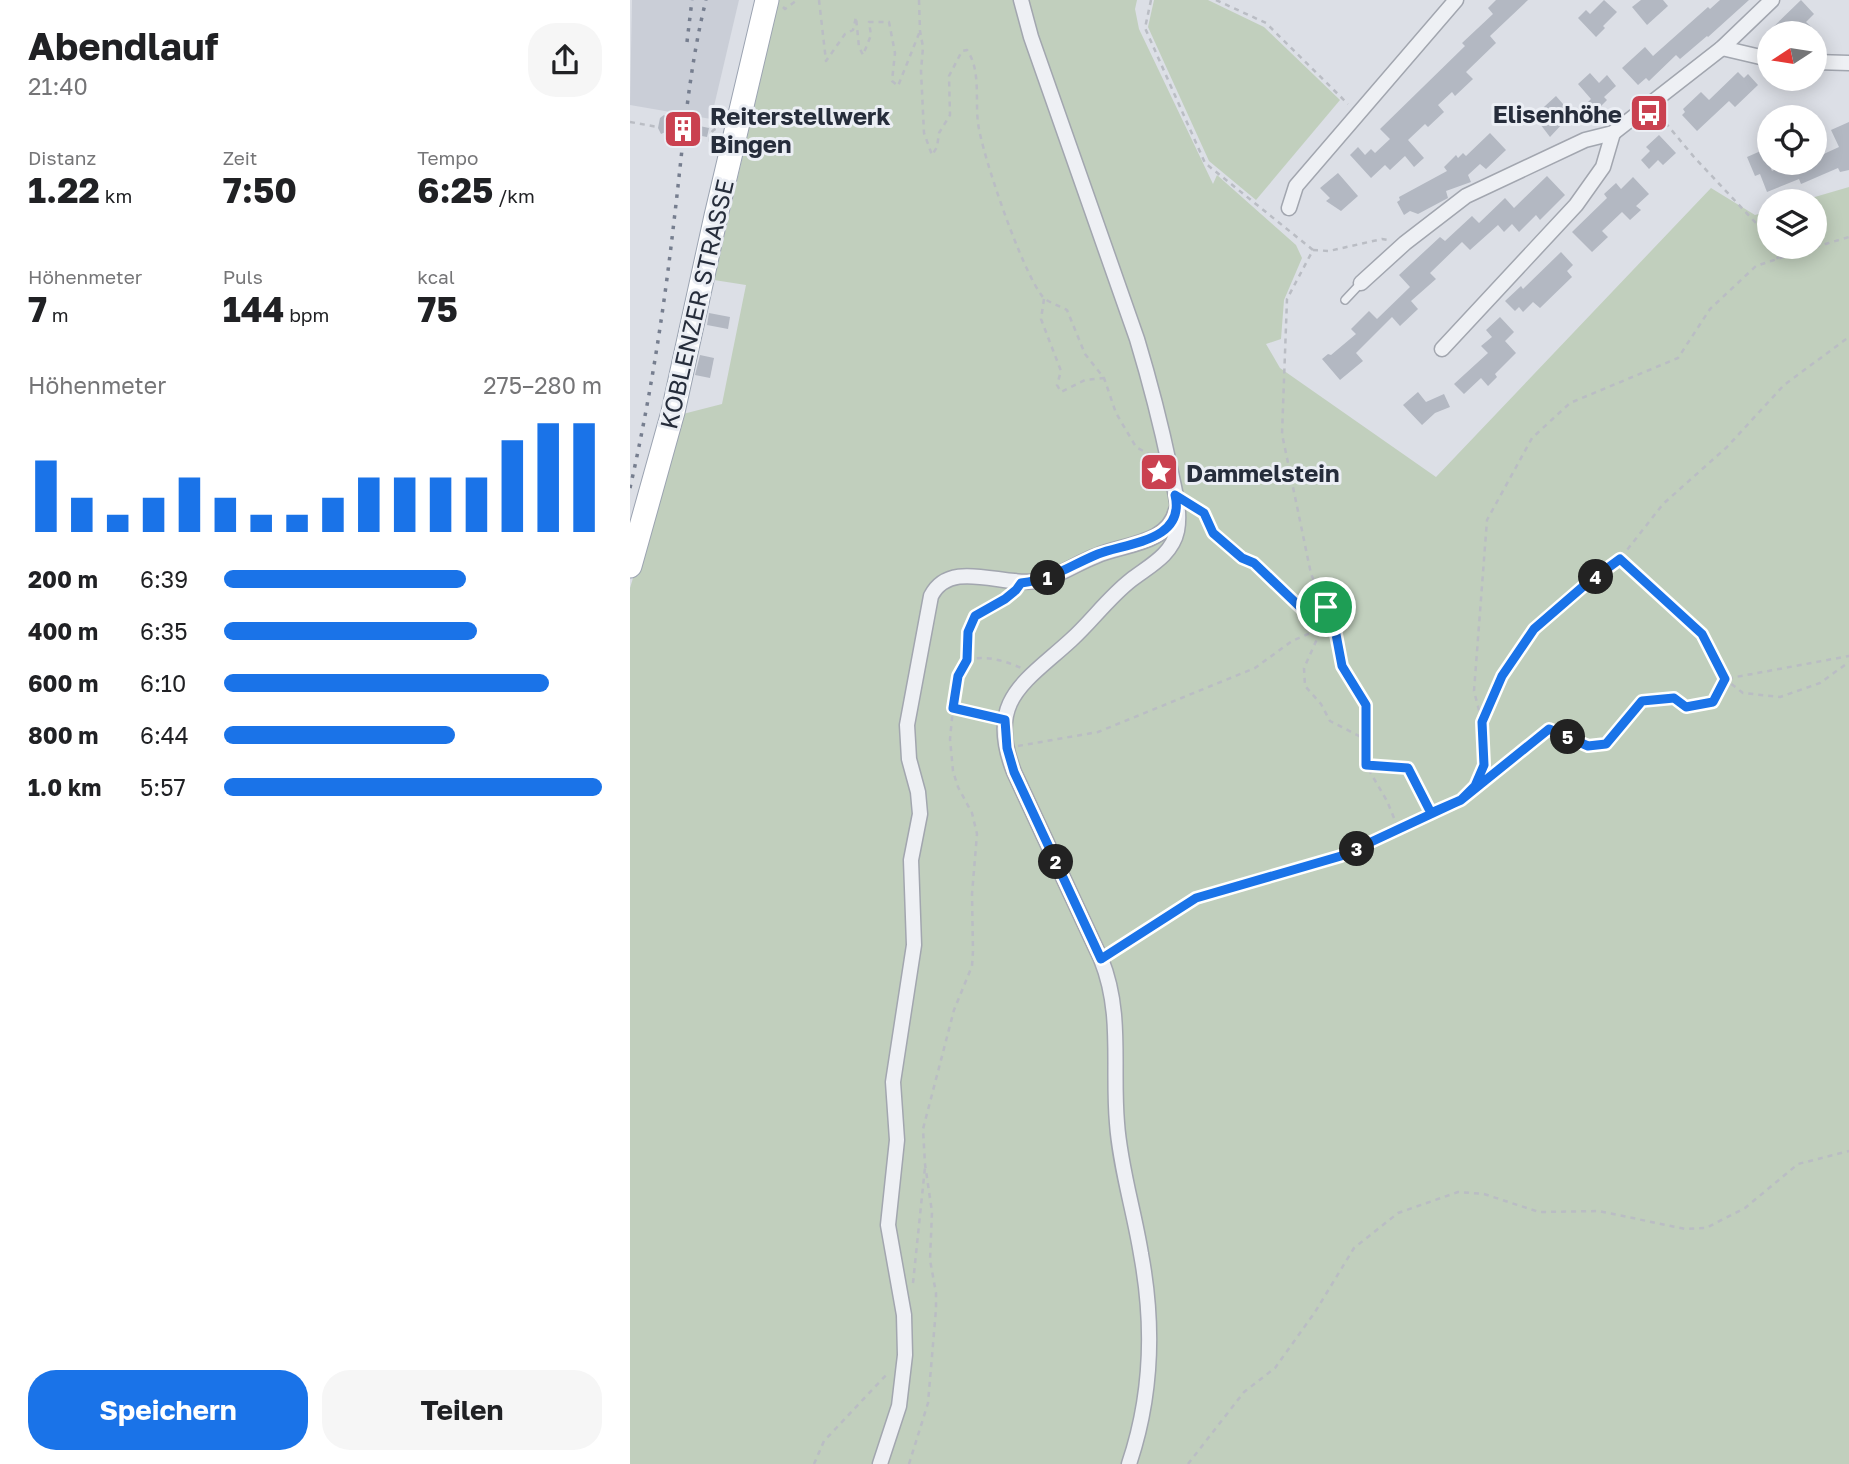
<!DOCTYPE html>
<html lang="de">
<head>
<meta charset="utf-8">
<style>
  body { margin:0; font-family:"Golos Text",sans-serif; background:#f6f6f6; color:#202124; height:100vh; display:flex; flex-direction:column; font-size:26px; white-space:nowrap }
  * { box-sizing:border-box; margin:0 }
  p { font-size:23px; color:#757577 }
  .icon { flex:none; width:38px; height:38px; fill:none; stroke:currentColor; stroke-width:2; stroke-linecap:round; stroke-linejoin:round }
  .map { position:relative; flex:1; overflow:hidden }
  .details { display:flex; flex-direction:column; background:#fff; width:630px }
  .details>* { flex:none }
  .needle { width:46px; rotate:258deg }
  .buttons { position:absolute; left:1127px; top:21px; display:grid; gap:14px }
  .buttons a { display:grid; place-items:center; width:70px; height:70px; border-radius:50%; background:#fff; box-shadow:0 4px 18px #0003; font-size:35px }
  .pin { position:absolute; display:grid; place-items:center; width:60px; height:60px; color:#fff; margin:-30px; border:4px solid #fff; border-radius:50%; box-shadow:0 2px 7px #0007 }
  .km { position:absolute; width:35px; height:35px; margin:-18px; border-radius:50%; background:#222; color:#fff; font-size:19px; line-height:35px; text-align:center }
  .round { display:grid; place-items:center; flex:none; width:74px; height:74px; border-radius:28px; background:#f6f6f6 }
  .headline { display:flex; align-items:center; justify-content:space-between; height:119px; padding:0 28px }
  h1 { font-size:38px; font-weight:700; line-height:52px }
  .figures { display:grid; grid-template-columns:repeat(3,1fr); gap:10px; height:119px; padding:7px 28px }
  .figures div { display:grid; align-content:center }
  .figures b { font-size:35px; font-weight:700 }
  .figures small { font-size:19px; font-weight:400 }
  .figures p { font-size:19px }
  .chart { height:196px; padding:14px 28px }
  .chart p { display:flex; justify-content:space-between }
  .chart svg { width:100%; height:126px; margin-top:7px; stroke:#1a73e8; stroke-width:6 }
  .primary-button { display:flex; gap:14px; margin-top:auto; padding:14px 28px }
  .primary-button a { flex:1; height:80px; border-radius:28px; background:#1a73e8; color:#fff; font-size:28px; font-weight:700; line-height:80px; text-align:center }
  .primary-button a+a { background:#f6f6f6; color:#202124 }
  ul { padding:0 28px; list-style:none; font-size:23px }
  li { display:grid; grid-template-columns:112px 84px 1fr; align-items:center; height:52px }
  li i { height:18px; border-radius:9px; background:#1a73e8 }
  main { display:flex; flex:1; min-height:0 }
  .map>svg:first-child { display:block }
  .built { fill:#caced7 }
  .green { fill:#c1cfbd }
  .building { fill:#b3b8c2 }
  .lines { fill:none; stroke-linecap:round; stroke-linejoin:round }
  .service-casing { stroke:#a2a6af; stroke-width:10 }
  .minor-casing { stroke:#a2a6af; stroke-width:17 }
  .primary-casing { stroke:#9ba3b1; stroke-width:25 }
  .path { stroke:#babdc4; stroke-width:2.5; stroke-dasharray:5 5; stroke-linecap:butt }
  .service { stroke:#eef0f4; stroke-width:7 }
  .minor { stroke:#eef0f4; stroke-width:14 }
  .primary { stroke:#fff; stroke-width:23 }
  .rail { stroke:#767e8f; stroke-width:3.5; stroke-dasharray:3.5 7; stroke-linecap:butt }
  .route-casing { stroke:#fff; stroke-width:14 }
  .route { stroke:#1a73e8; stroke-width:9 }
  .labels { text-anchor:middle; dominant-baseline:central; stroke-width:6; stroke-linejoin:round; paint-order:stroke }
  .poi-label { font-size:24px; font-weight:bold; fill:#262d3b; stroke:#ebeef4; text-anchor:start }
  .street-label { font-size:24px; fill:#262d3b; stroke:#ebeef4 }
</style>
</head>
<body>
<main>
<section class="details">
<div class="headline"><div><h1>Abendlauf</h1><p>21:40</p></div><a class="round"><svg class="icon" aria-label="share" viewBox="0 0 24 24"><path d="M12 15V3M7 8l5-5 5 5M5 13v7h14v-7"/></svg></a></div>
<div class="figures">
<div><p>Distanz</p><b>1.22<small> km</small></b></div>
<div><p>Zeit</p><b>7:50</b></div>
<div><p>Tempo</p><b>6:25<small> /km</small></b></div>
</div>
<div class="figures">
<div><p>Höhenmeter</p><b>7<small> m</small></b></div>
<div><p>Puls</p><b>144<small> bpm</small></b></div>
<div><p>kcal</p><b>75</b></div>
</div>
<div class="chart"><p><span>Höhenmeter</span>275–280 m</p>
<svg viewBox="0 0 160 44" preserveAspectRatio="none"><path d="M5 44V19M15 44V32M25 44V38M35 44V32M45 44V25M55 44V32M65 44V38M75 44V38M85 44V32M95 44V25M105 44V25M115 44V25M125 44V25M135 44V12M145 44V6M155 44V6"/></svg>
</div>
<ul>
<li><b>200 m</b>6:39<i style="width:64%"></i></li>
<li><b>400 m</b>6:35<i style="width:67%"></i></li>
<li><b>600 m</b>6:10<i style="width:86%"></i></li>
<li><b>800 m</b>6:44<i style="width:61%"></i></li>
<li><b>1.0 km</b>5:57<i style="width:100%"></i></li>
</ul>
<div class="primary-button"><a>Speichern</a><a>Teilen</a></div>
</section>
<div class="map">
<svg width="1219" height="1464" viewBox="0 0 1219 1464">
  <rect width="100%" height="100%" fill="#dcdfe6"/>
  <!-- built -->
  <path class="built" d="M2 0H109L81 119 0 105Z"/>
  <!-- green -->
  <g class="green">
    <path d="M149 0H507L505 9 509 29 583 184 587 175 666 245 672 258 654 300 651 339 636 344 650 368 806 477 1081 188 1125 215 1139 211V247H1185V201H1171L1219 187V1464H0V588L53 414 92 404 116 285 84 280Z"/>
    <path d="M524 0H578L634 27 710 100 626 200 579 161 518 27Z"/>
  </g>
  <!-- building -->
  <g class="building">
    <path d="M866 0H898L860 36 866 43 836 72 843 79 825 96 822 92 808 105 814 112 798 127 795 124 778 140 794 158 784 167 775 156 760 170 755 165 741 178 720 155 728 147 735 155 741 149 745 153 760 139 750 129 835 46 832 43 863 14 858 8Z"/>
    <path d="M974 0 987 12 973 26 975 28 966 37 948 18 956 10 960 14Z"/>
    <path d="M1011 0H1033L1038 6 1017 25 1002 7Z"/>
    <path d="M1090 0H1119L1078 37 1077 36 1050 59 1046 55 1019 81 1016 78 1008 85 992 68 1015 47 1023 56 1078 7 1080 9Z"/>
    <path d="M1171 0 1184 14 1176 22 1188 33H1167L1163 29 1158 33H1137Z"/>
    <path d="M1108 72 1114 78 1118 74 1128 85 1105 107 1099 101 1067 131 1052 115 1055 112 1053 109 1071 92 1079 100Z"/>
    <path d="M960 73 969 83 977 75 986 86 974 97 977 100 965 112 957 103 961 99 948 84Z"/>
    <path d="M926 96 940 112 930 120 933 123 920 137 904 116Z"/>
    <path d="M34 115 41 120 79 128 77 137 40 130 31 134 28 128 30 118Z"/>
    <path d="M1219 122V170L1210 172 1208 168 1171 184 1169 179 1137 192 1130 174 1125 176 1117 157 1133 150 1142 171 1150 167 1152 171 1171 163H1185V158L1209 147 1201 130Z"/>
    <path d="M860 133 876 150 856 169 850 164 838 175 841 182 816 191 818 198 788 214 780 211 774 215 767 202 770 200 769 197 817 171 814 167 826 155 828 158 833 153 836 156Z"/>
    <path d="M1029 135 1046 153 1033 165 1028 160 1019 169 1011 160 1020 151 1016 147Z"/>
    <path d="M708 173 728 196 711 211 696 201 700 198 690 188Z"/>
    <path d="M917 176 935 195 910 220 906 215 889 232 882 224 874 232 868 225 840 250 832 242 800 273 806 279 781 301 788 309 770 326 762 317 726 353 733 361 710 380 692 359 698 354 701 355 726 334 721 329 739 311 747 319 780 287 769 275 810 237 815 241 842 216 849 223 875 198 884 208Z"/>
    <path d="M1003 177 1019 194 1006 206 1011 210 1000 220 992 212 972 231 978 237 962 252 942 232 977 198 974 194 986 183 991 189Z"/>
    <path d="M931 252 943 265 937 271 942 277 910 308 903 302 893 312 889 307 885 311 875 301 891 286 893 289Z"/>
    <path d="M79 313 100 317 98 329 77 325Z"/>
    <path d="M870 317 884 332 875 341 886 353 865 374 867 377 858 386 851 378 834 394 824 384 858 353 851 346 862 337 856 330Z"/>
    <path d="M70 355 84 358 80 378 65 375Z"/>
    <path d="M788 392 796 402 814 394 820 407 805 413 792 425 773 405Z"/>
  </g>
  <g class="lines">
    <!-- service casing -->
    <g class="service-casing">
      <path id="service" d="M715 300 731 283"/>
    </g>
    <!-- minor casing -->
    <g class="minor-casing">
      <g id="minor">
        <path d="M391 0 401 37 507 339C520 382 531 425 540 468 544 488 551 510 547 531 542 555 519 566 501 580 478 598 462 621 441 640 394 683 356 700 384 772L471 959C493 1013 482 1067 487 1123 490 1167 504 1210 511 1254 524 1324 522 1396 499 1464"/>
        <path d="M1092 48 1139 59"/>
        <path d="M1185 62 1219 63"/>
        <path d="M659 208 666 186 826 0"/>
        <path d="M731 283 775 243 836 196 955 140 983 133 1092 48 1142 0"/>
        <path d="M812 349 946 205 973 167 983 133"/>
        <path d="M250 1464 269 1406 275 1355 274 1315 258 1225 267 1140 263 1082 284 945 281 860 290 814 288 792 279 759 277 725 301 596C320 558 373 587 406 581 428 577 445 564 466 556 492 544 538 545 546 510"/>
      </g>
    </g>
    <!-- primary casing -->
    <g class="primary-casing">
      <path id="primary" d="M0 566 43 412 86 216 137 0"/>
    </g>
    <!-- path -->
    <g class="path">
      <path d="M189 0 196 61 215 34 223 30 226 17 229 47 233 55 241 35 239 22H259L265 53 262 81 268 86 290 31"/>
      <path d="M289 0 290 31 293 47 291 71 294 133 302 155 307 147 309 133 320 115 319 76 332 51 337 50C351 70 345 99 348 123 352 155 393 274 413 297 419 303 430 306 437 310L455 354 474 378 486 413 506 447 524 457"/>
      <path d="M521 0 515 28 575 163 683 250 657 299 652 434 681 574 696 607 692 628 674 668 675 686 691 704 700 721 737 740"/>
      <path d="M586 0 636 23 718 104"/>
      <path d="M153 7 155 9 167 0"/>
      <path d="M1029 115 1064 157 1139 237"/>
      <path d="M0 122 28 127"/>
      <path d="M84 150 81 148C79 140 78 131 88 128"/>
      <path d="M1144 247 1148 259"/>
      <path d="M1185 247 1219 237"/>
      <path d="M683 250 699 251 752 239 759 240"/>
      <path d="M414 299 411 319 431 371 427 385 431 392 455 380 474 378"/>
      <path d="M562 505C577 514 574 518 582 531 591 544 610 557 624 563L692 628"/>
      <path d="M990 559 1072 633 1095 679 1113 693 1150 697 1190 683 1219 662"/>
      <path d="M697 609 705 629 712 666 736 705V765L757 801 769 830"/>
      <path d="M337 660C355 655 373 660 391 668"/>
      <path d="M324 709 362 717"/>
      <path d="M852 722 872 676 904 629 956 584 990 559 1033 504 1097 447 1154 385 1219 337"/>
      <path d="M388 746 468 732 625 668 662 641 692 628"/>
      <path d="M736 765 778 768 801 813"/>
      <path d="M848 784 919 729 958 746 976 744 1012 701 1044 698 1056 707 1083 702 1095 679 1219 656"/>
      <path d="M483 952 566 898 711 856 831 800 845 786 854 765 852 722 844 691 857 520 902 438 940 403 1048 358 1080 309 1126 266 1184 247"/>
      <path d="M283 1283 295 1167"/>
      <path d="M184 1464 194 1441 258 1373"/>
      <path d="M279 1464 298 1403 306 1309V1293L300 1260 302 1212 295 1164 293 1129 324 1010 342 966 343 951 342 894 347 834 342 813 328 787 323 771 320 739 323 708 328 676 337 660 338 632 345 616 382 593"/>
      <path d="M558 1464 614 1392 645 1368 685 1312 724 1248 768 1213 828 1192 854 1194 909 1212 969 1211 1055 1229 1076 1228 1115 1208 1168 1164 1219 1151"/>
    </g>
    <!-- service -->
    <use href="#service" class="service"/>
    <!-- minor -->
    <use href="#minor" class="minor"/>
    <!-- primary -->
    <use href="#primary" class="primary"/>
    <!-- rail -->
    <g class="rail">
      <path d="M57 42 62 0"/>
      <path d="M0 488C20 400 34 310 44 221 53 147 58 72 76 0"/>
    </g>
  </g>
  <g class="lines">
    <!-- route casing -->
    <g class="route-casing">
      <path id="route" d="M696 607 692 628 624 563 612 558 583 533 574 513 545 495C556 541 497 543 468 554 439 566 424 579 391 583L386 590 375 599 345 616 338 632 337 660 328 676 323 708 375 720 377 748 384 772 471 959 566 898 711 856 831 800 845 786 854 765 852 722 872 676 904 629 956 584 990 559 1072 634 1095 679 1083 702 1056 707 1044 698 1012 701 976 744 958 746 919 729 831 800 801 813 778 768 736 765V705L712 666 705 629 696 607"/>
    </g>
    <!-- route -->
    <use href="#route" class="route"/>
  </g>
  <!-- icons -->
  <defs>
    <g id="bus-square" transform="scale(2.0125)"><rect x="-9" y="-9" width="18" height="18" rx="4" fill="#ca4150" stroke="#ebeef4"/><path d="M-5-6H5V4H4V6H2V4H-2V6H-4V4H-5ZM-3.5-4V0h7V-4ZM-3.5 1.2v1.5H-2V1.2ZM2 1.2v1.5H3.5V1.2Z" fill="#fff"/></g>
    <g id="building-square" transform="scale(2.0125)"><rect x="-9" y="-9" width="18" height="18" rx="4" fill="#ca4150" stroke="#ebeef4"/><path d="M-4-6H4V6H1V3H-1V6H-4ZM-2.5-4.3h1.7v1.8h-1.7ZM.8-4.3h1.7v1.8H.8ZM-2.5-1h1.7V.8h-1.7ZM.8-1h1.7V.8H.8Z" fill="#fff"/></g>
    <g id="sight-square" transform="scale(2.0125)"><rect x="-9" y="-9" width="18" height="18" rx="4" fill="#ca4150" stroke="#ebeef4"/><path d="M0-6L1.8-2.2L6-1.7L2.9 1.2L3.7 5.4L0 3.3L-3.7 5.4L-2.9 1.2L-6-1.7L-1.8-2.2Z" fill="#fff"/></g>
  </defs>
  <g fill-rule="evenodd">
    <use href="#bus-square" x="1019" y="113"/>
    <use href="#building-square" x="53" y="129"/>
    <use href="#sight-square" x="529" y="472"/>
  </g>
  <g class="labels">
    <!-- poi labels -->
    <g class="poi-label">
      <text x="992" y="113" text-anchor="end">Elisenhöhe</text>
      <text x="80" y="115">Reiterstellwerk<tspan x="80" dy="28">Bingen</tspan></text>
      <text x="556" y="472">Dammelstein</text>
    </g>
    <!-- street labels -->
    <g class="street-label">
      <text transform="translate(66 304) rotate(-77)">KOBLENZER STRASSE</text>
    </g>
  </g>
</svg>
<div class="buttons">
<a><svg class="needle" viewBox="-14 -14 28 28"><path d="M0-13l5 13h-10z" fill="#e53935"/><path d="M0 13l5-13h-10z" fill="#757577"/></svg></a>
<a><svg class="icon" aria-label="locate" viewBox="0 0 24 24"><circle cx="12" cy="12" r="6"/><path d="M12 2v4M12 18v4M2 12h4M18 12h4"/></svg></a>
<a><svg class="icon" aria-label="layers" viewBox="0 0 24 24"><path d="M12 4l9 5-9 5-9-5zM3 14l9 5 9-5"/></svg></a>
</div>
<div class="pin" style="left:696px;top:607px;background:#1e9e55"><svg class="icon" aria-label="arrive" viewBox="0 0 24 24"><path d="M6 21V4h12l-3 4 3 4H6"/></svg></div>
<b class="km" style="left:418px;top:578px">1</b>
<b class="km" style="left:426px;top:862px">2</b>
<b class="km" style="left:727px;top:849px">3</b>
<b class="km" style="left:966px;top:577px">4</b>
<b class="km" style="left:938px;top:737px">5</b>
</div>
</main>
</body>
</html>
